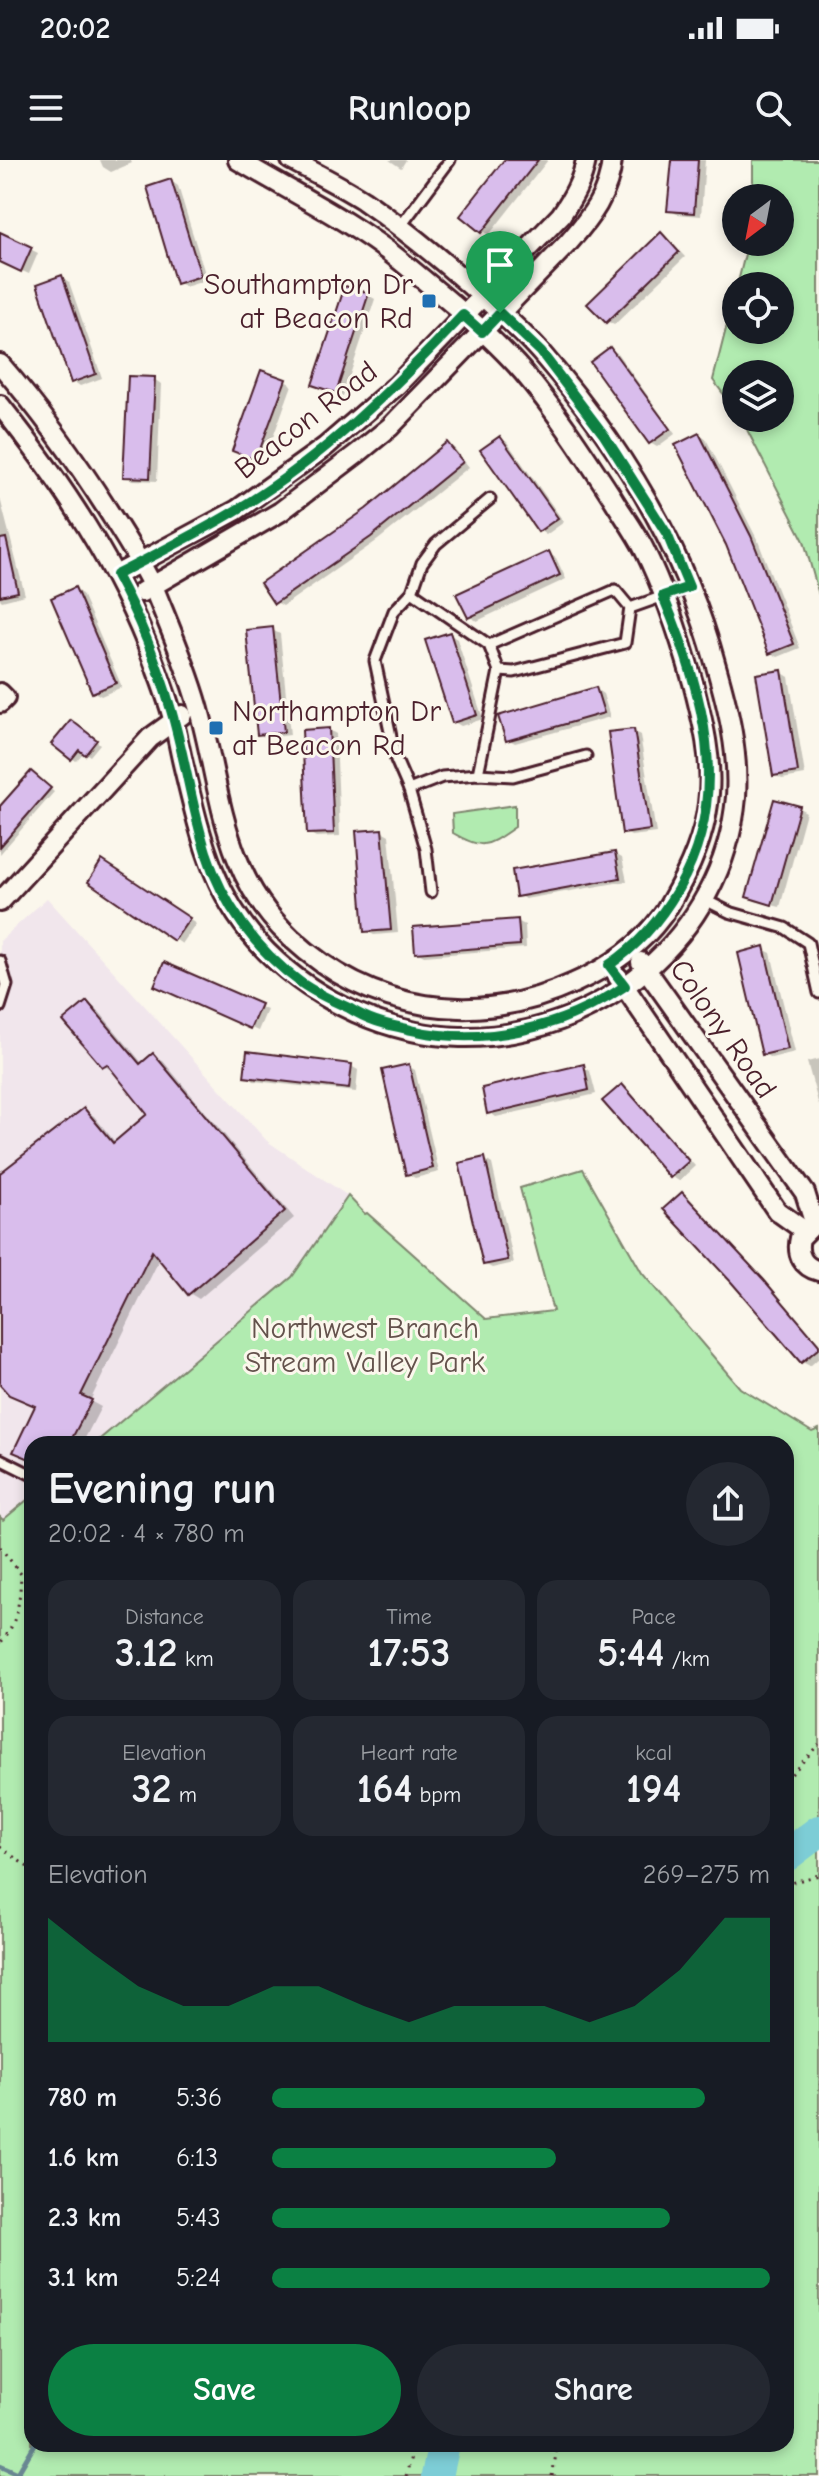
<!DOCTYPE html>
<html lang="en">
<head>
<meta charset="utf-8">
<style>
  body { margin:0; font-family:"Comic Neue",sans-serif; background:#242831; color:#f1f3f6; height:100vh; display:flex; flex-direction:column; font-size:30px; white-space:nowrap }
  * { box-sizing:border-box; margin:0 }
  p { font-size:26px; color:#9ea1a6 }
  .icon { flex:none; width:44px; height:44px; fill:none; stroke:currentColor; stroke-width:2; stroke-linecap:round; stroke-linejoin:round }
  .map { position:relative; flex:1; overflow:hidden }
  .drawer { position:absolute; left:24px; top:1276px; width:770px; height:1016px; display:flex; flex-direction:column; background:#171b24; border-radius:24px; box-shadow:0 4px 12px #0003 }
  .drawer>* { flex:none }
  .needle { width:52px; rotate:212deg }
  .controls { position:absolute; left:722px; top:24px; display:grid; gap:16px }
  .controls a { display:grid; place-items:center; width:72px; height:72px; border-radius:50%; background:#171b24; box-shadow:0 4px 12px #0003; font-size:40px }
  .pin { position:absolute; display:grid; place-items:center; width:68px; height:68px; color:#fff; margin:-82px -34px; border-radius:50% 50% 50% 0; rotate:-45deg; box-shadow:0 0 8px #0007 }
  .pin .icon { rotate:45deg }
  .round { display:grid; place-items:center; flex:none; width:84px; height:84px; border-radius:42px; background:#242831 }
  .head { display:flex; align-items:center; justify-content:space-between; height:136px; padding:0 24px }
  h1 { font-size:44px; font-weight:600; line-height:60px }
  .metrics { display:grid; grid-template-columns:repeat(3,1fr); gap:12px; height:136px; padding:8px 24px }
  .metrics div { display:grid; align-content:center; border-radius:20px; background:#242831; text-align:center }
  .metrics b { font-size:40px; font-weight:600 }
  .metrics small { font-size:22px; font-weight:400 }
  .metrics p { font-size:22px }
  .chart { height:224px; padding:16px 24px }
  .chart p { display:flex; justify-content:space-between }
  .chart svg { width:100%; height:144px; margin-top:8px; fill:#0b8043; opacity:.7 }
  .primary-button { display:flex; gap:16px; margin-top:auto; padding:16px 24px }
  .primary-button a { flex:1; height:92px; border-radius:48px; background:#0b8043; color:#fff; font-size:32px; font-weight:600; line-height:92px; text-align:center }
  .primary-button a+a { background:#242831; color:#f1f3f6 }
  ul { padding:0 24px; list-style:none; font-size:26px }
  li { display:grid; grid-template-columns:128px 96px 1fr; align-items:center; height:60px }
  li i { height:20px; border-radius:10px; background:#0b8043 }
  .status { display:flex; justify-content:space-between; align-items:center; height:56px; padding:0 40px; background:#171b24; direction:ltr }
  .status svg { height:22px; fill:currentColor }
  header { display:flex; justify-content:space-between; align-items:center; height:104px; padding:0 24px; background:#171b24; font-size:36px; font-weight:600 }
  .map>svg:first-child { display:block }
  .built { fill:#f1e6ec }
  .green { fill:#b1ebb0; stroke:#7e856e; stroke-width:2 }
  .shadow { fill:#0003 }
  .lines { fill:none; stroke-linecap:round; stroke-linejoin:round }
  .stream { stroke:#698792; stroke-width:5 }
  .river { stroke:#7dcdd6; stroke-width:32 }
  .building { fill:#d9bdec; stroke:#4a1f2b; stroke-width:2 }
  .lane-casing { stroke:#4a1f2b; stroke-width:15 }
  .street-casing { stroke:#4a1f2b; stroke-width:24 }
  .path { stroke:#4a1f2b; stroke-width:3; stroke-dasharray:2 6; stroke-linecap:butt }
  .lane { stroke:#fbf7ec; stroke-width:9 }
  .street { stroke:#fbf7ec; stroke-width:18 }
  .route-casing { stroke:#fff; stroke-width:16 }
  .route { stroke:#0b8043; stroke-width:10 }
  .poi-dot { fill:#1f6fb2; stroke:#fbf7ec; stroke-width:3 }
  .labels { text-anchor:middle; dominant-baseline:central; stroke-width:6; stroke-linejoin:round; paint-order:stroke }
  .poi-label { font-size:30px; fill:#4a1f2b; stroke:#fbf7ec; text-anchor:end }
  .street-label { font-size:30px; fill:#4a1f2b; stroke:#fbf7ec }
  .park-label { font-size:30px; fill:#64524c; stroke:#fbf7ec }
</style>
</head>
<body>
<div class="status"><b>20:02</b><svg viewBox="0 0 49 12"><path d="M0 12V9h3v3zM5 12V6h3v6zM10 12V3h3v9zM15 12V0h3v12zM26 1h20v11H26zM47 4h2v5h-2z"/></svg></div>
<header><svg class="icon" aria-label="menu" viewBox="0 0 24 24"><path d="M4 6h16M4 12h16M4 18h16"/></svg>Runloop<svg class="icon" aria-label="search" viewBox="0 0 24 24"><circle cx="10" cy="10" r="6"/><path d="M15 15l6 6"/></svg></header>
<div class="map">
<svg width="819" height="2316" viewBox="0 0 819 2316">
  <rect width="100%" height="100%" fill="#fbf7ec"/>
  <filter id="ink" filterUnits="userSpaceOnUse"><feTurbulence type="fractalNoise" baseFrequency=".0125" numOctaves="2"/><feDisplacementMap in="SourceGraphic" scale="16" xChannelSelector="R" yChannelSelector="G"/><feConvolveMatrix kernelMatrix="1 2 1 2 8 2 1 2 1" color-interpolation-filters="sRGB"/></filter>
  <g filter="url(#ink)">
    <!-- built -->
    <path class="built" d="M47 738 267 981 348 1036 186 1268 208 1284H32V1791L0 1762V781Z"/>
    <!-- green -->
    <g class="green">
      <path d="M753 0H819V435L804 381 741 258H780V214H736V251L713 220 736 129V170H780V126H737L748 82H780V38H753Z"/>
      <path d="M515 645V667C487 686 484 691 453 673L452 654Z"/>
      <path d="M583 1009 642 1113 740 1228 812 1272 819 1269V2316H0V1357L3 1360 32 1336V2284H786V1284H94L292 1117 348 1036 365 1054 367 1053 486 1159 553 1151 520 1028Z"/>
    </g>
    <!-- shadow -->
    <g class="shadow">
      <path d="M100 0H130L132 3 111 12 103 7Z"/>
      <path d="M389 0H406L401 8Z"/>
      <path d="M507 0H548L489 75 482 71Z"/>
      <path d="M674 0H705L701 56 677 54 669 50Z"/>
      <path d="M171 21 178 26 207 120 185 127 178 122Z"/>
      <path d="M0 74 38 93 29 114 0 101Z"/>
      <path d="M661 75 668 79 685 97 614 165 607 161Z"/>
      <path d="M62 117 69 122 102 218 80 226 73 221Z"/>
      <path d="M368 135 375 139 343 236 321 229 314 225Z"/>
      <path d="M610 189 617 193 675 274 657 287 650 283Z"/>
      <path d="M154 219 161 224 157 321 133 320 126 316Z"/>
      <path d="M285 221 292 225 264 302 241 294Z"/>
      <path d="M699 275 706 279 758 381 800 488 778 497 771 493 728 384Z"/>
      <path d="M500 278 507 282 564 362 546 375 539 370Z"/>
      <path d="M447 284 454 288 469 307 378 380 283 446 276 442 367 350Z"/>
      <path d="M0 338 25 435 2 441 0 439Z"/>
      <path d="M549 394 556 398 566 419 477 461 470 457Z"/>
      <path d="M75 430 82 434 122 527 101 536 94 532Z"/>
      <path d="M272 470 280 474 290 575 266 578 259 574Z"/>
      <path d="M449 474 457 479 483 559 461 566 454 562Z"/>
      <path d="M781 512 789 517 805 615 782 619 775 615Z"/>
      <path d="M596 529 603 534 610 557 515 583 508 579Z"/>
      <path d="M76 565 100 584 90 596 84 592 76 601 72 598Z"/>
      <path d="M329 570 336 574 340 676 316 677 309 673Z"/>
      <path d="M633 571 640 575 656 673 631 676 624 672Z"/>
      <path d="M35 616 54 632 0 694V649Z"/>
      <path d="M799 648 806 652 780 747 755 741 748 736Z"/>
      <path d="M382 671 389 675 398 773 374 775 366 771Z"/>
      <path d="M615 694 622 698 627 721 525 739 518 735Z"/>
      <path d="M110 707 196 764 182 784 91 721Z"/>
      <path d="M517 761 525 765 526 788 424 796 417 792Z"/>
      <path d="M763 789 771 793 795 892 771 898 764 894Z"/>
      <path d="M165 805 267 850 258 871 164 829Z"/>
      <path d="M87 843 97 849 143 904 153 896 163 901 294 1058 199 1139 189 1133 160 1098 90 1241 101 1247 82 1284H32V1299L25 1296 37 1247 21 1240 0 1222V1016L84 950 94 956 116 983 150 955 113 911 103 905Z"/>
      <path d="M819 899V946L807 902Z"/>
      <path d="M351 906 358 910 356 932 254 921 247 916Z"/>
      <path d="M408 906 415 910 439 1012 415 1018 408 1014Z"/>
      <path d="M583 907 590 911 596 934 496 957 489 952Z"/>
      <path d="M622 927 629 931 695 1006 679 1021 671 1016Z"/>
      <path d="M484 999 492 1004 514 1103 492 1108 484 1104Z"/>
      <path d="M682 1034 689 1038 770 1126 819 1183V1198L810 1206 802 1202 734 1121Z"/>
    </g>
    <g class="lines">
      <!-- stream -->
      <path class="stream" d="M0 2305 18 2313 35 2284"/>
      <!-- river -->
      <g class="river">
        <path d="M786 1696 819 1671"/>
        <path d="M437 2316 444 2284"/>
      </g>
    </g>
    <!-- building -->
    <g class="building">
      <path d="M504 0H538L481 73 460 56Z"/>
      <path d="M672 0H698L694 53 667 51Z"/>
      <path d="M171 19 201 116 176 124 147 27Z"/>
      <path d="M0 72 32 87 21 112 0 102Z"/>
      <path d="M661 72 679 92 606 163 587 144Z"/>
      <path d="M62 115 96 214 71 223 37 124Z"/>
      <path d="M345 126 369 133 336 233 312 225Z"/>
      <path d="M610 187 670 269 649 284 590 202Z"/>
      <path d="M261 210 286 219 256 300 232 291Z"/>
      <path d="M128 216 155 217 150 318 123 317Z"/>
      <path d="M699 273 751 376 794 484 769 494 726 385 675 285Z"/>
      <path d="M500 276 558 358 538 372 480 290Z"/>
      <path d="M447 282 463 302 371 377 274 444 260 423 366 349Z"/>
      <path d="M6 378 18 432 0 436V379Z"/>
      <path d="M549 391 560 415 468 458 456 434Z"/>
      <path d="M75 427 116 523 92 533 51 438Z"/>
      <path d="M273 467 284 572 257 575 246 470Z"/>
      <path d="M450 472 477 555 452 563 425 480Z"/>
      <path d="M782 510 798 612 773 616 756 514Z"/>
      <path d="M596 527 604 553 506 581 498 556Z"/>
      <path d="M71 560 97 580 85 595 79 590 71 600 51 584Z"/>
      <path d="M329 568 334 673 307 674 302 570Z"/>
      <path d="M634 569 650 670 622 674 608 572Z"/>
      <path d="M31 611 51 628 0 687V646Z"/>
      <path d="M774 639 800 646 772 745 746 737Z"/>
      <path d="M382 669 391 770 364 772 356 671Z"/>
      <path d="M615 692 620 718 516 737 512 710Z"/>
      <path d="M102 700 190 758 174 781 88 722Z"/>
      <path d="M518 759 520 785 415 793 413 767Z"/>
      <path d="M764 786 788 889 762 895 738 793Z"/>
      <path d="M164 802 261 844 250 869 154 826Z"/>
      <path d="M87 841 140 904 153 893 285 1051 188 1135 152 1091 81 1235 92 1240 69 1284H32V1300L13 1292 35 1246 9 1235 0 1225V1013L84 948 113 983 147 954 107 904 102 907 63 861Z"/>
      <path d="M247 891 352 904 349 929 244 917Z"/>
      <path d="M409 904 433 1008 406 1015 382 910Z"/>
      <path d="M584 904 589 930 487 954 482 928Z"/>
      <path d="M622 924 689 1001 670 1018 602 941Z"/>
      <path d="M485 997 508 1100 483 1105 459 1003Z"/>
      <path d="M682 1032 764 1120 819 1185V1188L801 1203 732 1123 663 1049Z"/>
    </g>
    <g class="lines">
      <!-- lane casing -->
      <g class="lane-casing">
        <g id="lane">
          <path d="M400 67 450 0"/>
          <path d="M490 339 436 384 422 403 412 432 394 451 375 501 396 600 409 630 442 617 478 614 513 616 586 596"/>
          <path d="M412 432 489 485 499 511 478 614"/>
          <path d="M630 448 689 427"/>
          <path d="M489 485 615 430 630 448 625 483 514 512 499 511"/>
          <path d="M409 630 426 689 431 732"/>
          <path d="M703 739 729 752 785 768 808 783 819 833"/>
          <path d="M0 801 7 825 0 847"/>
          <path d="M0 1299 32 1315"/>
        </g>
      </g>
      <!-- street casing -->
      <g class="street-casing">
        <g id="street">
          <path d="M0 204C40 250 76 300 109 352 125 377 142 403 155 431 170 468 187 507 198 546 222 631 221 713 291 778 371 852 476 868 574 823 608 808 640 786 662 756 668 748 673 738 678 729 694 700 707 667 709 633 712 595 702 559 693 523 680 477 665 431 644 389 635 371 622 354 612 337 584 294 556 251 523 212 490 174 441 134 402 102 352 61 293 33 238 0"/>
          <path d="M0 245C62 323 118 406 153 500 159 516 165 532 170 548 176 567 179 588 184 608 201 679 214 739 267 792 317 842 389 875 460 877 598 880 724 776 736 637 739 592 728 548 716 506 685 390 620 284 542 194 527 176 508 160 491 144 450 107 408 71 363 40 340 25 315 13 291 0"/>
          <path d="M116 415 237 350 325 287 397 225 561 55C573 37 582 22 586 0"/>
          <path d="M142 432 280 352 358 293 390 267 569 82C591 57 609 34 612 0"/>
          <path d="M0 533 5 538 0 543"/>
          <path d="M0 742 150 578 182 555"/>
          <path d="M641 802 805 1033 815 1065"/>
          <path d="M618 817 777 1051 805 1071"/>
          <path d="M812 1066 800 1078C796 1095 803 1107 819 1111"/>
        </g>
      </g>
      <!-- path -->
      <g class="path">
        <path d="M0 1387 21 1414C20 1438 18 1465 0 1483"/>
        <path d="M786 1620 819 1584"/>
        <path d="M0 1687 32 1710"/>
        <path d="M786 1727 790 1723 819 1715"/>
        <path d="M406 2316 414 2284"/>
        <path d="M552 2316 558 2284"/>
      </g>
      <!-- lane -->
      <use href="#lane" class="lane"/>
      <!-- street -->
      <use href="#street" class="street"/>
    </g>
  </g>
  <g class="lines" filter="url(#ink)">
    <!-- route casing -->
    <g class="route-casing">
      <path id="route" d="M500 153 541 192 604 275 667 374 689 427 663 436C703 531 733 634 678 729 660 760 639 785 609 805L625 826C564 868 484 887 411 870 400 867 387 865 376 861 367 858 357 853 349 848 333 841 315 833 300 822 256 790 222 743 206 692 191 645 185 597 171 550 158 505 139 457 116 415 156 394 197 374 235 351 322 299 394 228 463 155L482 172Z"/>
    </g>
    <!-- route -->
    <use href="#route" class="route"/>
  </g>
  <!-- markers -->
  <g class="poi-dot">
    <rect x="421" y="133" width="16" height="16" rx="4"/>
    <rect x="208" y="560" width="16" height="16" rx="4"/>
  </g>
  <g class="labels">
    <!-- poi labels -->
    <g class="poi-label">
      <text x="413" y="124">Southampton Dr<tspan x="413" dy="34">at Beacon Rd</tspan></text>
      <text x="232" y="551" text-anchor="start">Northampton Dr<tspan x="232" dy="34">at Beacon Rd</tspan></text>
    </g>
    <!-- street labels -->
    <g class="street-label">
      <text transform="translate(306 260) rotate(-38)">Beacon Road</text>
      <text transform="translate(723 869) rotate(55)">Colony Road</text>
    </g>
    <!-- park labels -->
    <g class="park-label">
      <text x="365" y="1168">Northwest Branch<tspan x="365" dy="34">Stream Valley Park</tspan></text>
    </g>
  </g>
</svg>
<div class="controls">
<a><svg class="needle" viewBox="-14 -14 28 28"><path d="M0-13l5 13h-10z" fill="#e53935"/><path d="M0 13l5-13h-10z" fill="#9ea1a6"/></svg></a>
<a><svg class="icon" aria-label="locate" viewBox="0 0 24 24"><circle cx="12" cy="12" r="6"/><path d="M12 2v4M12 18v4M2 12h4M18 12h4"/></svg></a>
<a><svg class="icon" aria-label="layers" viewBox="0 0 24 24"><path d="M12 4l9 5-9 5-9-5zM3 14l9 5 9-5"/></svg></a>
</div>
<div class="pin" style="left:500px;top:153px;background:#1e9e55"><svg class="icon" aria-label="arrive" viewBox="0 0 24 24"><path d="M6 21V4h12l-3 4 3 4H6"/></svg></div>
<section class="drawer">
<div class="head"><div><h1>Evening run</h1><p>20:02 · 4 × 780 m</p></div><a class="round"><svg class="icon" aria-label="share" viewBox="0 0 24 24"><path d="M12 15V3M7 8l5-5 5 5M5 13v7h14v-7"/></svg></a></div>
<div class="metrics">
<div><p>Distance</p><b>3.12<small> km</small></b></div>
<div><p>Time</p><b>17:53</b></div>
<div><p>Pace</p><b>5:44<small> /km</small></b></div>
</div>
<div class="metrics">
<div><p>Elevation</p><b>32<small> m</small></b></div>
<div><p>Heart rate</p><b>164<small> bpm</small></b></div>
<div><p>kcal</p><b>194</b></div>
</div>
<div class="chart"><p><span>Elevation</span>269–275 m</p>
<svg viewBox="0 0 160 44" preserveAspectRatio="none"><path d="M0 44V6L10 17L20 27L30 33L40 33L50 27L60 27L70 33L80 38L90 33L100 33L110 33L120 38L130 33L140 22L150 6L160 6V44z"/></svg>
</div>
<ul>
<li><b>780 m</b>5:36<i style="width:87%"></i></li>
<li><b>1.6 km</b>6:13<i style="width:57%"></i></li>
<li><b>2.3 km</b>5:43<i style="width:80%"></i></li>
<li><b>3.1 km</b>5:24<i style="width:100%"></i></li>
</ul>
<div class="primary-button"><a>Save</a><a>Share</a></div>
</section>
</div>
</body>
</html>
